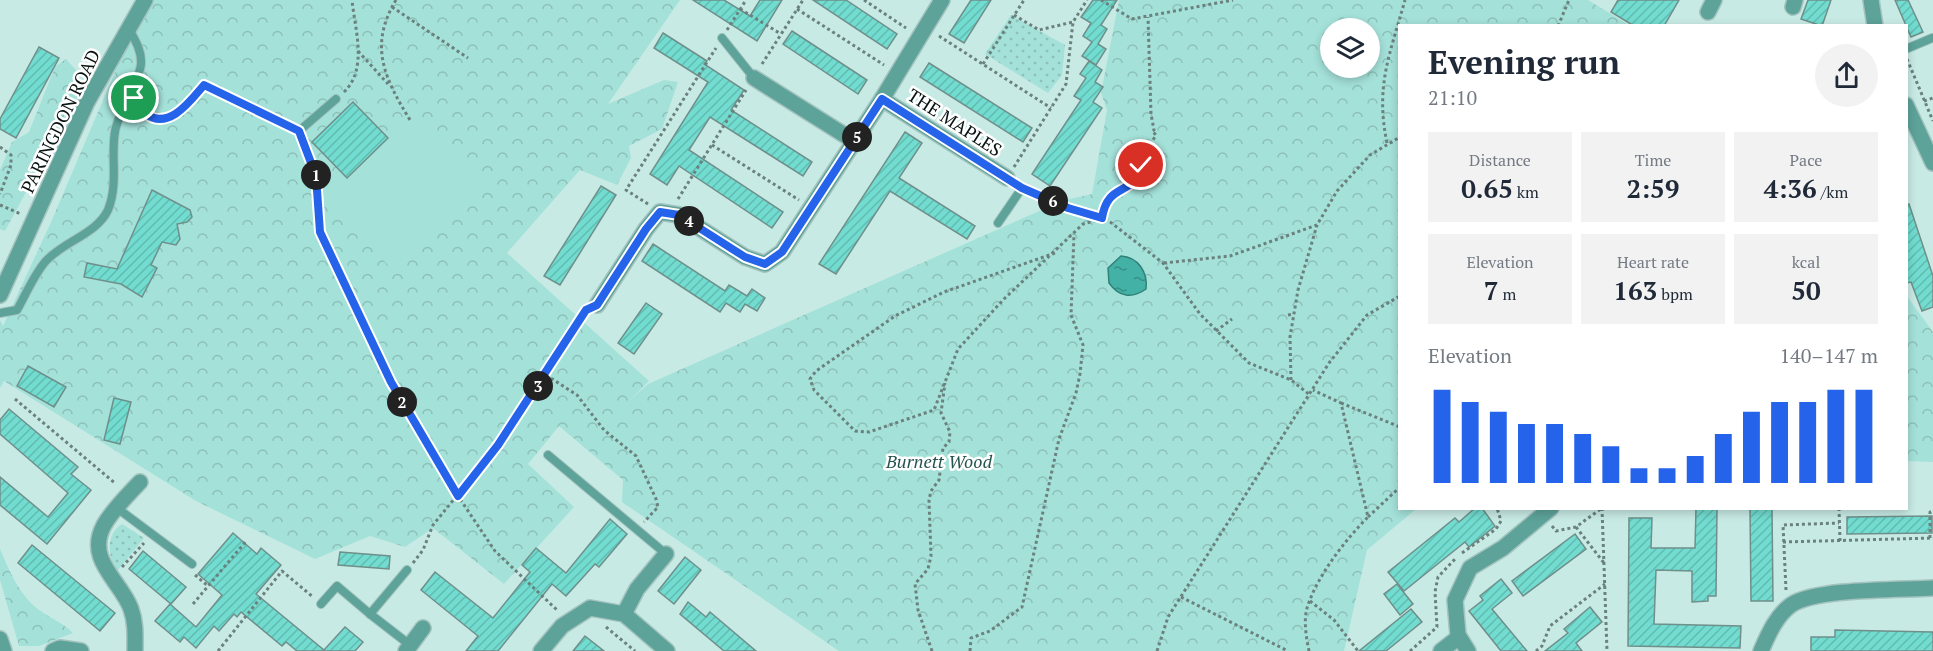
<!DOCTYPE html>
<html lang="en">
<head>
<meta charset="utf-8">
<style>
  body { margin:0; font-family:"PT Serif",serif; background:#f2f2f3; color:#1f2937; height:100vh; display:flex; flex-direction:column; font-size:22px; white-space:nowrap }
  * { box-sizing:border-box; margin:0 }
  p { font-size:20px; color:#747a83 }
  .icon { flex:none; width:33px; height:33px; fill:none; stroke:currentColor; stroke-width:2; stroke-linecap:round; stroke-linejoin:round }
  .map { position:relative; flex:1; overflow:hidden }
  .drawer { position:absolute; left:1398px; top:24px; width:510px; height:486px; display:flex; flex-direction:column; background:#fff; border-radius:0px; box-shadow:0 3px 9px #0003 }
  .drawer>* { flex:none }
  .controls { position:absolute; left:1320px; top:18px; display:grid; gap:12px }
  .controls a { display:grid; place-items:center; width:60px; height:60px; border-radius:50%; background:#fff; box-shadow:0 3px 9px #0003; font-size:30px }
  .pin { position:absolute; display:grid; place-items:center; width:51px; height:51px; color:#fff; margin:-26px; border:3px solid #fff; border-radius:50%; box-shadow:0 2px 6px #0007 }
  .km { position:absolute; width:30px; height:30px; margin:-15px; border-radius:50%; background:#222; color:#fff; font-size:16px; line-height:30px; text-align:center }
  .round { display:grid; place-items:center; flex:none; width:63px; height:63px; border-radius:32px; background:#f2f2f3 }
  .headline { display:flex; align-items:center; justify-content:space-between; height:102px; padding:0 30px }
  h1 { font-size:33px; font-weight:700; line-height:45px }
  .stats { display:grid; grid-template-columns:repeat(3,1fr); gap:9px; height:102px; padding:6px 30px }
  .stats div { display:grid; align-content:center; border-radius:0px; background:#f2f2f3; text-align:center }
  .stats b { font-size:26px; font-weight:700 }
  .stats small { font-size:16px; font-weight:400 }
  .stats p { font-size:16px }
  .chart { height:168px; padding:12px 30px }
  .chart p { display:flex; justify-content:space-between }
  .chart svg { width:100%; height:108px; margin-top:6px; stroke:#2563eb; stroke-width:6 }
  .map>svg:first-child { display:block }
  .grass { fill:url(#grass-dots) }
  .forest { fill:url(#forest-crowns); fill-rule:evenodd }
  .garden { fill:#a4e1d9 }
  .water { fill:url(#water-ripples); stroke:#318279; stroke-width:1.5 }
  .building { fill:url(#building-hatch); stroke:#6f8f8a; stroke-width:1.5 }
  .lines { fill:none; stroke-linecap:round; stroke-linejoin:round }
  .service-casing { stroke:#a5c3bf; stroke-width:10 }
  .minor-casing { stroke:#a5c3bf; stroke-width:18 }
  .path { stroke:#6a817d; stroke-width:3; stroke-dasharray:3 3; stroke-linecap:butt }
  .service { stroke:#5da39a; stroke-width:8 }
  .minor { stroke:#5da39a; stroke-width:15 }
  .route-casing { stroke:#fff; stroke-width:12 }
  .route { stroke:#2563eb; stroke-width:8 }
  .labels { text-anchor:middle; dominant-baseline:central; stroke-width:5; stroke-linejoin:round; paint-order:stroke }
  .street-label { font-size:18px; fill:#071311; stroke:#fff }
  .park-label { font-size:18px; font-style:italic; fill:#25544f; stroke:#fff }
</style>
</head>
<body>
<div class="map">
<svg width="1933" height="651" viewBox="0 0 1933 651">
  <defs>
    <pattern id="grass-dots" width="8" height="8" patternUnits="userSpaceOnUse" patternTransform="scale(1.5)"><rect width="8" height="8" fill="#a4e1d9"/><path d="M2 2h.1M6 6h.1" fill="none" stroke="#8cc0b9" stroke-width="1.8" stroke-linecap="round"/></pattern>
    <pattern id="forest-crowns" width="20" height="18" patternUnits="userSpaceOnUse" patternTransform="scale(1.5)"><rect width="20" height="18" fill="#a4e1d9"/><path d="M2 6a3 3 0 1 1 6 0M12 15a3 3 0 1 1 6 0" fill="none" stroke="#8cc0b9"/></pattern>
    <pattern id="water-ripples" width="26" height="14" patternUnits="userSpaceOnUse" patternTransform="scale(1.5)"><rect width="26" height="14" fill="#43b1a6"/><path d="M2 4q2-2 4 0t4 0M15 11q2-2 4 0t4 0" fill="none" stroke="#368f86"/></pattern>
    <pattern id="building-hatch" width="6" height="6" patternUnits="userSpaceOnUse" patternTransform="scale(1.5)"><rect width="6" height="6" fill="#72dcd0"/><path d="M-1 1l2-2M0 6l6-6M5 7l2-2" fill="none" stroke="#61bcb2"/></pattern>
  </defs>
  <rect width="100%" height="100%" fill="#c8eae5"/>
  <!-- grass -->
  <g class="grass">
    <path d="M1011 15 1065 45 1062 75 1048 93 985 54Z"/>
    <path d="M122 524 144 538 117 571C107 556 106 534 122 524Z"/>
  </g>
  <!-- forest -->
  <g class="forest">
    <path d="M154 0H680L608 104 664 80 678 82 662 129 629 146 631 158 617 185 580 170 507 253 649 381 630 400 648 384 1062 201 1092 194 1107 110 1101 93 1119 0H1588L1629 25 1400 26V508L1416 509 1367 550 1344 651H839L622 502 623 480 559 426 528 464 574 507 504 584 433 528 405 547 370 536 315 559 196 501 4 381 0 388V320L3 326 52 220 126 46ZM1330 28H1370V68H1330Z"/>
    <path d="M66 59 77 71 80 92 5 231 0 229V170L12 142 29 132 55 67Z"/>
    <path d="M1906 295 1933 332V462L1907 461Z"/>
    <path d="M0 549C9 570 17 590 34 606 46 616 62 622 73 633L39 646H19L0 580Z"/>
  </g>
  <!-- garden -->
  <path class="garden" d="M417 113 480 184 389 266 326 201Z"/>
  <!-- water -->
  <path class="water" d="M1121 256C1138 257 1148 272 1146 289 1132 299 1119 297 1109 283L1108 268Z"/>
  <!-- building -->
  <g class="building">
    <path d="M693 0H724L750 16 760 0H782L757 41Z"/>
    <path d="M813 0H846L897 34 887 49Z"/>
    <path d="M971 0H991L964 43 949 34Z"/>
    <path d="M1093 0H1117L1101 25 1107 29 1098 44 1106 49 1096 65 1082 56 1092 42 1083 36 1091 23 1081 17Z"/>
    <path d="M1618 0H1679L1664 26H1634L1611 12Z"/>
    <path d="M1808 0H1831L1822 26 1801 19Z"/>
    <path d="M1895 0H1908L1923 32 1911 37Z"/>
    <path d="M792 31 867 80 858 94 783 44Z"/>
    <path d="M663 33 707 61 704 64 744 90 731 110 812 162 803 176 710 117 689 150 783 212 772 228 679 166 667 185 650 174 708 82 654 48Z"/>
    <path d="M39 47 59 58 16 138 0 129V119Z"/>
    <path d="M1089 61 1102 70 1095 82 1103 87 1093 102 1102 108 1050 186 1032 174 1081 100 1074 96 1086 78 1080 74Z"/>
    <path d="M929 63 1032 128 1023 142 920 77Z"/>
    <path d="M353 102 388 138 347 178 312 142Z"/>
    <path d="M905 132 922 143 899 178 975 226 967 239 890 191 836 274 819 264Z"/>
    <path d="M601 186 616 195 560 285 544 276Z"/>
    <path d="M152 190 190 210 192 217 187 222 177 224 180 239 176 245 162 242 151 265 157 268 142 297 121 284 84 277 87 263 117 269Z"/>
    <path d="M1909 204 1933 276V307L1922 311 1911 282 1906 283V205Z"/>
    <path d="M653 244 725 291 729 285 747 296 752 289 765 298 757 311 745 304 740 312 726 303 720 312 642 261Z"/>
    <path d="M646 303 662 314 634 354 618 343Z"/>
    <path d="M28 366 66 387 54 407 17 386Z"/>
    <path d="M114 398 131 402 120 444 104 440Z"/>
    <path d="M9 409 78 467 71 474 91 490 47 544 0 505V477L48 517 68 493 0 434V420Z"/>
    <path d="M1475 508H1482L1495 526 1469 547 1465 542 1404 591 1388 572 1455 518 1459 522Z"/>
    <path d="M1696 508H1717L1716 596H1708V601L1692 602V571L1656 570 1654 624 1741 626 1740 648 1628 646 1629 518H1652L1651 548H1695Z"/>
    <path d="M1750 508H1772L1773 601H1751Z"/>
    <path d="M1932 516V533L1847 534V517Z"/>
    <path d="M610 519 627 534 599 567 595 564 566 596 552 584 498 651H466L478 636 421 590 435 572 493 618 530 572 522 565 536 548 566 573Z"/>
    <path d="M233 533 257 554 261 548 281 565 256 594 324 650 345 627 363 642 355 651H297L286 642 282 646 241 612 237 617 234 614 219 631 214 626 196 648 184 637 180 642 155 621 170 604 196 627 222 595 198 574Z"/>
    <path d="M1575 534 1586 549 1523 596 1512 581Z"/>
    <path d="M32 545 115 613 100 631 18 563Z"/>
    <path d="M143 551 186 587 171 604 129 569Z"/>
    <path d="M340 552 390 556 389 569 338 565Z"/>
    <path d="M685 557 701 570 674 604 658 591Z"/>
    <path d="M1501 579 1512 593 1492 609 1527 651H1501L1469 611 1483 600 1480 596Z"/>
    <path d="M1397 584 1413 604 1400 615 1384 594Z"/>
    <path d="M688 602 706 617 710 612 756 651H724L680 614Z"/>
    <path d="M1590 607 1602 622 1576 643 1582 651H1545L1568 633 1564 629Z"/>
    <path d="M1411 609 1422 622 1386 651H1359Z"/>
    <path d="M1835 630 1933 632V651H1811V637H1835Z"/>
    <path d="M585 636 604 651H573Z"/>
  </g>
  <g class="lines">
    <!-- service casing -->
    <g class="service-casing">
      <g id="service">
        <path d="M129 29C135 40 142 51 141 64 140 75 133 83 134 96 135 101 140 107 144 111 165 135 191 100 204 85L299 131 336 99"/>
        <path d="M722 38 754 78"/>
        <path d="M1906 49 1932 38"/>
        <path d="M998 223 1022 188 1007 178"/>
        <path d="M0 313 17 310C26 294 34 275 45 262 62 242 97 234 108 210 124 170 98 130 134 98"/>
        <path d="M548 455 666 554"/>
        <path d="M117 508 192 564"/>
        <path d="M407 570 370 614 410 645"/>
        <path d="M321 604 337 586 370 614"/>
      </g>
    </g>
    <!-- minor casing -->
    <g class="minor-casing">
      <g id="minor">
        <path d="M1871 0 1875 26"/>
        <path d="M1793 7 1795 0"/>
        <path d="M1708 12 1714 0"/>
        <path d="M754 78 854 141"/>
        <path d="M882 99 1007 178"/>
        <path d="M1906 105 1933 163"/>
        <path d="M0 295 87 102 145 0"/>
        <path d="M597 305 646 229 660 212 679 215 745 257 765 264 782 252 882 99 942 0"/>
        <path d="M624 614 637 589 666 554"/>
        <path d="M0 639 4 651"/>
        <path d="M53 651 60 648 81 651"/>
        <path d="M135 651C135 636 136 623 131 609 121 581 85 560 104 525 113 509 128 495 140 482"/>
        <path d="M406 651 423 628"/>
        <path d="M541 651 562 626 590 608 624 614 667 651"/>
        <path d="M1441 651 1459 637"/>
        <path d="M1468 651 1458 635 1455 600 1470 568 1503 548 1551 508"/>
        <path d="M1761 651C1768 635 1776 616 1791 605 1816 588 1901 590 1933 588"/>
      </g>
    </g>
    <!-- path -->
    <g class="path">
      <path d="M396 0C368 46 385 79 410 120"/>
      <path d="M864 0 906 28"/>
      <path d="M1101 0 1132 19 1233 0"/>
      <path d="M392 7 468 58"/>
      <path d="M740 9 781 34"/>
      <path d="M797 9 884 65"/>
      <path d="M1014 15 1039 30 1073 22"/>
      <path d="M1558 26 1569 0"/>
      <path d="M727 30 746 0"/>
      <path d="M939 36 1051 108"/>
      <path d="M358 51 388 84"/>
      <path d="M1907 59 1933 121"/>
      <path d="M762 64 803 0"/>
      <path d="M983 64 1024 0"/>
      <path d="M344 92C368 69 355 30 352 0"/>
      <path d="M1924 101 1933 98"/>
      <path d="M303 141 316 175 320 233 391 383 458 496 495 551 558 611"/>
      <path d="M1387 143C1375 86 1390 54 1405 0"/>
      <path d="M712 145 799 200"/>
      <path d="M0 147 11 155V165L0 194"/>
      <path d="M1014 167 1066 84 1073 22 1087 0"/>
      <path d="M1032 192 1068 208 1105 218 1163 263 1200 314 1249 363 1291 380 1310 395"/>
      <path d="M678 199 746 90"/>
      <path d="M648 204 626 190 716 48"/>
      <path d="M0 205 21 214"/>
      <path d="M1102 217C1106 190 1124 194 1136 178 1140 173 1140 163 1143 156 1146 149 1152 142 1156 135L1152 131 1154 130 1151 114 1148 17"/>
      <path d="M1055 253 944 292 895 316 816 371 810 379 814 390 855 431 869 432 934 410 958 349 1004 299 1083 224 1105 218"/>
      <path d="M1164 263 1230 256 1317 225 1337 191 1370 155 1400 137"/>
      <path d="M1288 315 1294 314"/>
      <path d="M1216 331 1232 319"/>
      <path d="M546 375 577 395 604 430 636 456 656 499 658 507 644 522"/>
      <path d="M1291 380 1290 337 1298 290 1317 225"/>
      <path d="M15 399 116 484"/>
      <path d="M1341 403 1400 427"/>
      <path d="M1602 508 1607 651"/>
      <path d="M1839 508 1840 541"/>
      <path d="M1368 517 1400 487"/>
      <path d="M1552 526 1556 531 1576 527 1602 508"/>
      <path d="M1576 527 1604 563"/>
      <path d="M1930 538V512H1933"/>
      <path d="M1783 542 1933 538"/>
      <path d="M1462 553 1496 529 1501 521 1497 508"/>
      <path d="M413 563 423 550 433 525 498 445 585 312"/>
      <path d="M122 567 144 543"/>
      <path d="M195 575 208 586"/>
      <path d="M1786 590 1783 525 1839 523"/>
      <path d="M1181 597 1288 651"/>
      <path d="M1310 601 1334 620 1358 651"/>
      <path d="M193 604 247 540"/>
      <path d="M606 627 635 651"/>
      <path d="M218 651 282 571 313 597"/>
      <path d="M932 651 918 610 915 584 928 569 931 556 929 500 931 491 939 480 943 448 949 442 950 432 941 413 945 383"/>
      <path d="M970 651 971 638 990 631 1022 607 1059 439 1076 393 1080 374 1083 345 1071 315 1074 234"/>
      <path d="M1157 651 1168 617 1329 363 1367 315 1400 296"/>
      <path d="M1309 651C1306 636 1303 619 1308 605 1318 575 1346 539 1368 517L1341 403 1313 390"/>
      <path d="M1410 651 1437 627 1435 592 1438 577 1455 559"/>
      <path d="M1536 651 1542 646 1550 626 1605 584"/>
    </g>
    <!-- service -->
    <use href="#service" class="service"/>
    <!-- minor -->
    <use href="#minor" class="minor"/>
  </g>
  <g class="lines">
    <!-- route casing -->
    <g class="route-casing">
      <path id="route" d="M134 98C137 102 141 110 146 114 169 131 191 100 204 85L299 131 316 176 320 232 391 382 458 496 498 445 586 310 597 305 646 229 660 212 679 215 745 257 765 264 782 252 882 99 1022 188 1068 208 1102 218C1107 186 1127 194 1136 177 1138 174 1138 169 1141 165"/>
    </g>
    <!-- route -->
    <use href="#route" class="route"/>
  </g>
  <g class="labels">
    <!-- street labels -->
    <g class="street-label">
      <text transform="translate(60 121) rotate(-64)">PARINGDON ROAD</text>
      <text transform="translate(955 122) rotate(33)">THE MAPLES</text>
    </g>
    <!-- park labels -->
    <g class="park-label">
      <text x="939" y="461">Burnett Wood</text>
    </g>
  </g>
</svg>
<div class="controls">
<a><svg class="icon" aria-label="layers" viewBox="0 0 24 24"><path d="M12 4l9 5-9 5-9-5zM3 14l9 5 9-5"/></svg></a>
</div>
<div class="pin" style="left:134px;top:98px;background:#1e9e55"><svg class="icon" aria-label="arrive" viewBox="0 0 24 24"><path d="M6 21V4h12l-3 4 3 4H6"/></svg></div>
<div class="pin" style="left:1141px;top:165px;background:#d93025"><svg class="icon" aria-label="check" viewBox="0 0 24 24"><path d="M5 12l5 5 9-10"/></svg></div>
<b class="km" style="left:316px;top:175px">1</b>
<b class="km" style="left:402px;top:402px">2</b>
<b class="km" style="left:538px;top:386px">3</b>
<b class="km" style="left:689px;top:221px">4</b>
<b class="km" style="left:857px;top:137px">5</b>
<b class="km" style="left:1053px;top:201px">6</b>
<section class="drawer">
<div class="headline"><div><h1>Evening run</h1><p>21:10</p></div><a class="round"><svg class="icon" aria-label="share" viewBox="0 0 24 24"><path d="M12 15V3M7 8l5-5 5 5M5 13v7h14v-7"/></svg></a></div>
<div class="stats">
<div><p>Distance</p><b>0.65<small> km</small></b></div>
<div><p>Time</p><b>2:59</b></div>
<div><p>Pace</p><b>4:36<small> /km</small></b></div>
</div>
<div class="stats">
<div><p>Elevation</p><b>7<small> m</small></b></div>
<div><p>Heart rate</p><b>163<small> bpm</small></b></div>
<div><p>kcal</p><b>50</b></div>
</div>
<div class="chart"><p><span>Elevation</span>140–147 m</p>
<svg viewBox="0 0 160 44" preserveAspectRatio="none"><path d="M5 44V6M15 44V11M25 44V15M35 44V20M45 44V20M55 44V24M65 44V29M75 44V38M85 44V38M95 44V33M105 44V24M115 44V15M125 44V11M135 44V11M145 44V6M155 44V6"/></svg>
</div>
</section>
</div>
</body>
</html>
